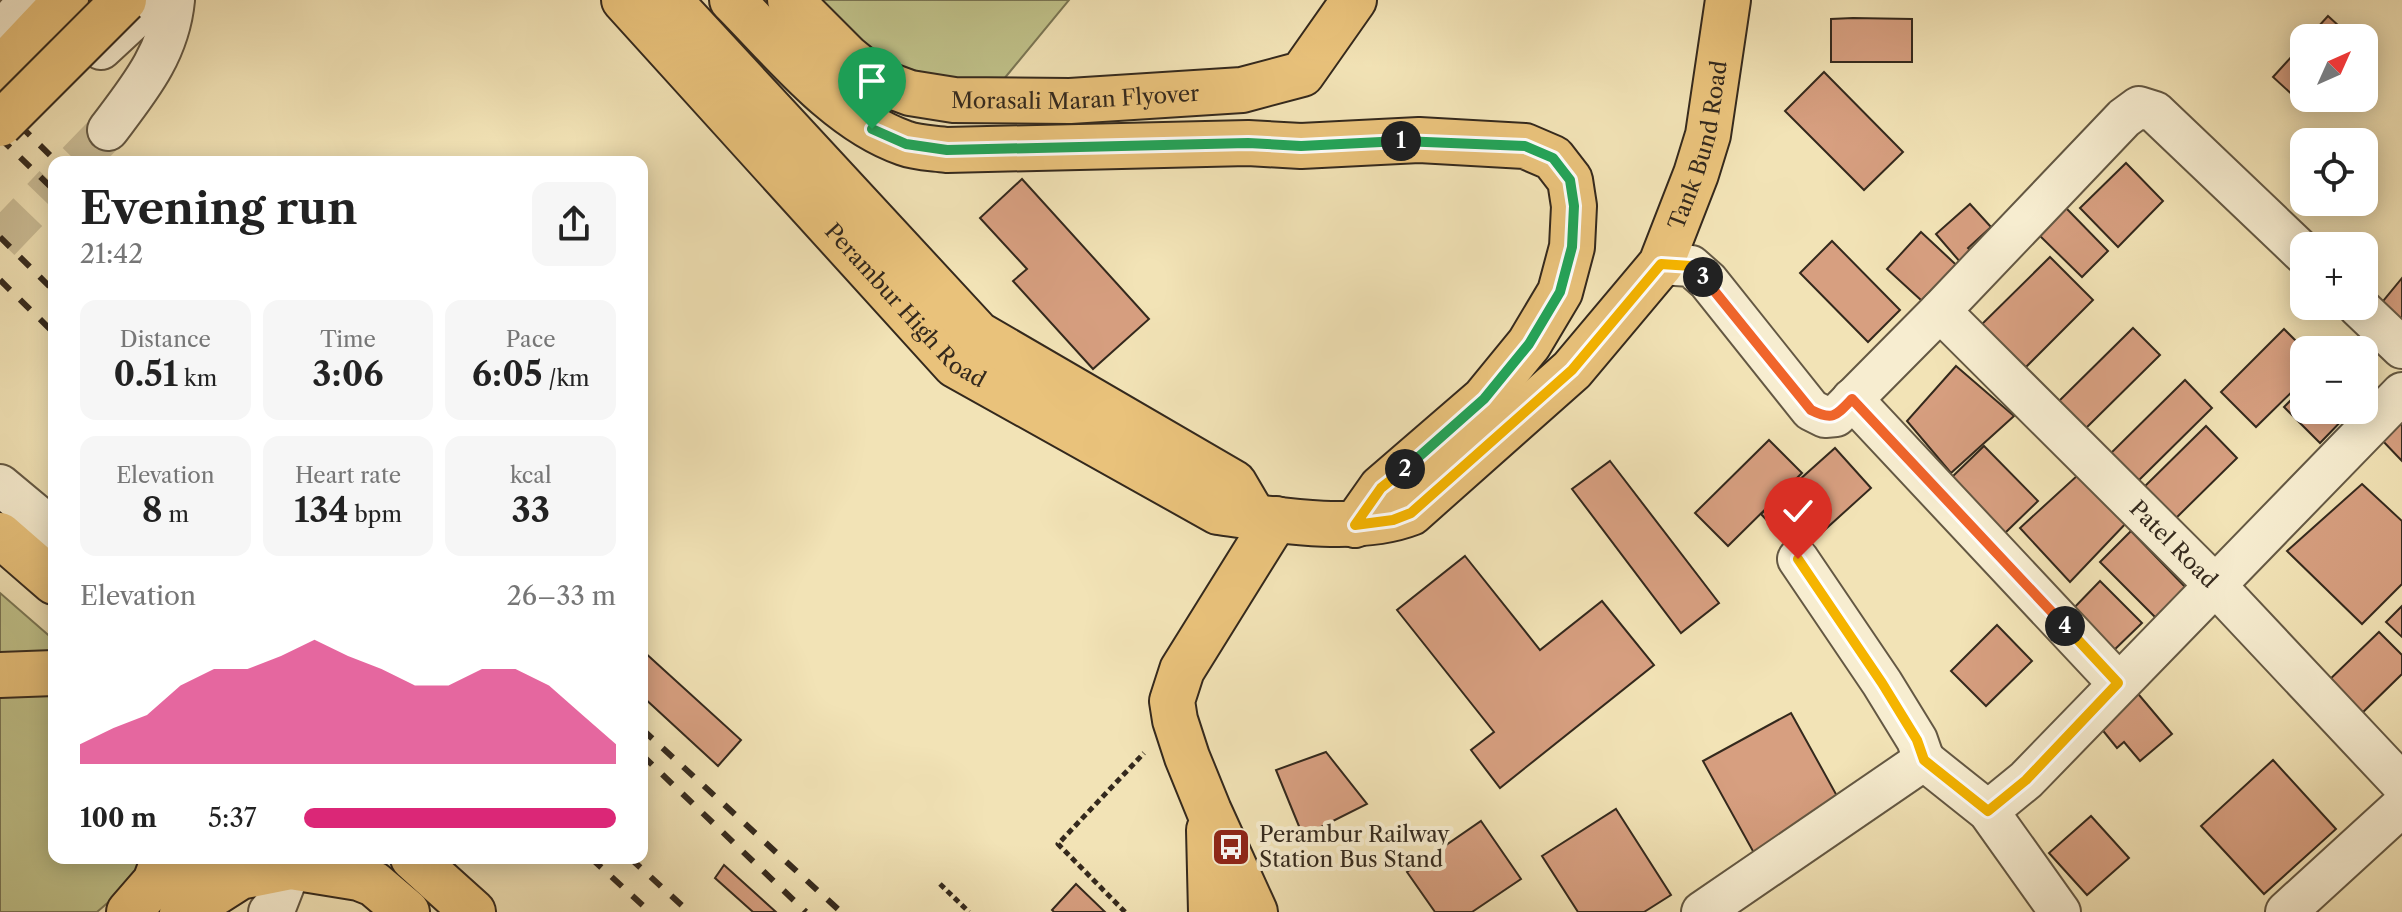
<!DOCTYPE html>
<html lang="en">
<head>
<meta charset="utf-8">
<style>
  body { margin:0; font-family:"Libre Caslon Text",serif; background:#f6f6f6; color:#222; height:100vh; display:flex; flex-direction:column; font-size:30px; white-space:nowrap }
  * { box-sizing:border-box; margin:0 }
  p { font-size:26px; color:#767676 }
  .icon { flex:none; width:44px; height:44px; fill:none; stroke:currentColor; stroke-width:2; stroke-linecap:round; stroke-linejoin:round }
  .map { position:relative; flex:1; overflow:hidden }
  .drawer { position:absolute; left:48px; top:156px; width:600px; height:708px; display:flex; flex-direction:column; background:#fff; border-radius:16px; box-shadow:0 4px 20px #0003 }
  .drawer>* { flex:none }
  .needle { width:52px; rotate:45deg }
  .tools { position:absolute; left:2290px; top:24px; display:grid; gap:16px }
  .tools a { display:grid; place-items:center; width:88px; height:88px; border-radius:16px; background:#fff; box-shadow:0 4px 20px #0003; font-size:40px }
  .pin { position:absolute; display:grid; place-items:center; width:68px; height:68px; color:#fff; margin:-82px -34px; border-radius:50% 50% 50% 0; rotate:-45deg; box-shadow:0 0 8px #0007 }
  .pin .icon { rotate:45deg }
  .km { position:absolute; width:40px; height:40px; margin:-20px; border-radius:50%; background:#222; color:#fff; font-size:22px; line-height:40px; text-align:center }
  .round { display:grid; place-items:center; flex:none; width:84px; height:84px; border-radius:16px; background:#f6f6f6 }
  .headline { display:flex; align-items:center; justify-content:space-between; height:136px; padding:0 32px }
  h1 { font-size:44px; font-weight:800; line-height:60px }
  .metrics { display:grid; grid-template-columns:repeat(3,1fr); gap:12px; height:136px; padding:8px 32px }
  .metrics div { display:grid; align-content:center; border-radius:16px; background:#f6f6f6; text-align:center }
  .metrics b { font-size:34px; font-weight:800 }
  .metrics small { font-size:22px; font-weight:400 }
  .metrics p { font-size:22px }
  .chart { height:224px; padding:16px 32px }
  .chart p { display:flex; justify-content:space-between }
  .chart svg { width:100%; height:144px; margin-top:8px; fill:#db2777; opacity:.7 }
  ul { padding:0 32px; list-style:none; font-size:26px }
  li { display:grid; grid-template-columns:128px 96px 1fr; align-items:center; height:60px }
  li i { height:20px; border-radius:10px; background:#db2777 }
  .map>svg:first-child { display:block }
  .green { fill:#c0c28a; stroke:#7a7654; stroke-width:2 }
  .building { fill:#d79f80; stroke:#34291d; stroke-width:2 }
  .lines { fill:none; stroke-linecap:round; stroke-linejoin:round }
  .minor-tunnel { stroke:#ccbe97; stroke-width:40; stroke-dasharray:40 20; stroke-linecap:butt }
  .minor-casing { stroke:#645843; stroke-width:44 }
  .major-casing { stroke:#34291d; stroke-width:48 }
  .path { stroke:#34291d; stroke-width:5; stroke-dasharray:6 4; stroke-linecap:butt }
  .minor { stroke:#f7edd0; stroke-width:40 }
  .major { stroke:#e9c27b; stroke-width:44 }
  .rail { stroke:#34291d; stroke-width:6; stroke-dasharray:14 14; stroke-linecap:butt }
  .major-bridge-casing { stroke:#34291d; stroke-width:48; stroke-linecap:butt }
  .major-bridge { stroke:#e9c27b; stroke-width:44 }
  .split-1-casing { stroke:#fff; stroke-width:16 }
  .split-2-casing { stroke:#fff; stroke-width:16 }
  .split-3-casing { stroke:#fff; stroke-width:16 }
  .split-4-casing { stroke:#fff; stroke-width:16 }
  .split-5-casing { stroke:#fff; stroke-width:16 }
  .split-1 { stroke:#22a559; stroke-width:10 }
  .split-2 { stroke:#22a559; stroke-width:10 }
  .split-3 { stroke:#f5b400; stroke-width:10 }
  .split-4 { stroke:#f0652b; stroke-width:10 }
  .split-5 { stroke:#f5b400; stroke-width:10 }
  .labels { text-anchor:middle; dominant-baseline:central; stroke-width:8; stroke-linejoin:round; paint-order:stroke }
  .street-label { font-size:22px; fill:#34291d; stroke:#f7edd0 }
  .poi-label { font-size:22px; fill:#34291d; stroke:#f7edd0; text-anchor:start }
</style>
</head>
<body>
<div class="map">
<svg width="2402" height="912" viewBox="0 0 2402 912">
  <rect width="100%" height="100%" fill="#f2e3b6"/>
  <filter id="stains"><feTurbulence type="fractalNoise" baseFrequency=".0025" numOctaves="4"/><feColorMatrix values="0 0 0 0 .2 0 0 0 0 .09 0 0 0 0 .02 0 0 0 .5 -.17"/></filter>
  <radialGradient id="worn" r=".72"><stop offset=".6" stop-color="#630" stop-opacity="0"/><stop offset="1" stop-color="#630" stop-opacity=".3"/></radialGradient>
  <!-- green -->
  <g class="green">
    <path d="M812 0H1069L994 91 898 66 837 23Z"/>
    <path d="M0 593 54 640V858H149V867L97 912H0Z"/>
  </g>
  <!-- building -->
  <g class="building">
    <path d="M2328 16 2352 38H2308Z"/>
    <path d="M1853 18 1912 19V62H1831V19Z"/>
    <path d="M2304 43V91L2297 99 2273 77Z"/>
    <path d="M1824 72 1903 152 1864 190 1785 111Z"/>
    <path d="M2126 163 2163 201 2118 247 2080 208Z"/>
    <path d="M1022 179 1149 319 1093 369 1013 281 1027 269 980 218Z"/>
    <path d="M1970 204 1991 227 1968 248 1979 260 1967 270 1936 234Z"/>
    <path d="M2066 208 2108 251 2082 277 2039 235Z"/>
    <path d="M1921 232 1967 275 1933 311 1887 269Z"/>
    <path d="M1832 241 1900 310 1868 342 1800 273Z"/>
    <path d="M2050 257 2093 300 2018 375 1975 331Z"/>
    <path d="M2402 278V335L2374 312Z"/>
    <path d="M2133 328 2160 355 2083 431 2056 404Z"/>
    <path d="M2284 329 2305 350 2304 380 2256 427 2221 392Z"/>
    <path d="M1956 366 2014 416 1951 473 1907 421Z"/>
    <path d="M2185 380 2212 408 2134 485 2107 457Z"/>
    <path d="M2304 387V410H2352L2320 443 2284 407Z"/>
    <path d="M2402 417V461L2380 438Z"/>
    <path d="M2206 426 2237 458 2171 523 2140 491Z"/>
    <path d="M1769 440 1802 473 1728 546 1695 513Z"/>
    <path d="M1984 446 2038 501 2005 533 1951 478Z"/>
    <path d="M1835 448 1871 488 1798 554 1761 514Z"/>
    <path d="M1610 461 1719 603 1681 633 1572 489Z"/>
    <path d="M2079 474 2129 520 2070 582 2020 528Z"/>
    <path d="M2362 484 2402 521V584L2362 624 2287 551Z"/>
    <path d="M2131 531 2189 591 2159 621 2100 562Z"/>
    <path d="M1465 556 1540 650 1602 601 1654 665 1500 788 1471 750 1494 732 1397 610Z"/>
    <path d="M2100 581 2142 623 2110 654 2069 613Z"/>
    <path d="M2402 606V637L2386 622Z"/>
    <path d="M1997 625 2032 661 1986 706 1951 671Z"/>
    <path d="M2379 632 2402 655V674L2358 717 2325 684Z"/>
    <path d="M642 650 741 740 718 766 642 696Z"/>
    <path d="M2134 689 2172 734 2140 761 2124 742 2117 748 2096 722Z"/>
    <path d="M1791 713 1842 805 1754 853 1703 761Z"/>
    <path d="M1326 752 1367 804 1303 836 1276 770Z"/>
    <path d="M2273 760 2336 829 2264 894 2201 826Z"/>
    <path d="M1616 809 1671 895 1644 912H1578L1542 856Z"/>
    <path d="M2091 816 2129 858 2087 895 2049 853Z"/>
    <path d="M1481 821 1521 879 1472 912H1435L1407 872Z"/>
    <path d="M724 865 776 912H753L715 878Z"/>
    <path d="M1076 884 1105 912H1054L1052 910Z"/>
  </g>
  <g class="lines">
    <!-- minor-tunnel -->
    <g class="minor-tunnel">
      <path d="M77 162 108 130"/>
      <path d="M0 241 54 185"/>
    </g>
    <!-- minor casing -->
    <g class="minor-casing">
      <g id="minor">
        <path d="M0 32 30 0"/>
        <path d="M101 49 154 0"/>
        <path d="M108 130C139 89 169 53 174 0"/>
        <path d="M1661 264 1691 266 1708 281 1811 410 1825 417 1836 416 1940 311 2124 118 2139 107 2155 112 2304 254"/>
        <path d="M2358 306 2402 348"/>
        <path id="s1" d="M1940 311 2214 584 2402 784"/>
        <path d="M1852 399 2118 683"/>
        <path d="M0 485 54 530"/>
        <path d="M1798 559 1882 683 1917 740 1924 760"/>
        <path d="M1924 760 1988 811 2060 912"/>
        <path d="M1988 811 2026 780 2402 393"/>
        <path d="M269 912 277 903 291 867"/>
        <path d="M1702 912 1924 760"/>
        <path d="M2286 912 2402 806"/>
      </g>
    </g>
    <!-- major casing -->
    <g class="major-casing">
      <g id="major">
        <path id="s2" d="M624 0 955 365 1218 512C1275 520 1357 534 1411 513L1572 370 1661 264 1696 174 1708 135 1728 0"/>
        <path d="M669 0 978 334 1234 483 1254 517"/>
        <path d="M732 0C781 49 837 120 904 143 917 148 933 148 947 150L1248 143 1301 146 1419 140 1525 146 1553 158 1570 180 1574 206 1572 247 1560 292 1529 344 1484 399 1381 488 1355 525"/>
        <path id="s3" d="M790 0 847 57 875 80 910 93 954 100 1070 101 1242 90 1302 74 1354 0"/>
        <path d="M0 70 66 0"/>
        <path d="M0 535 54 582"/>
        <path d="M0 675 54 673"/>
        <path d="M1209 830 1211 912"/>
        <path d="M413 858 473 912"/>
        <path d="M129 912 155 882 164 858"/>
        <path d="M182 912 194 884 202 858"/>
        <path d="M191 912 207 898 240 877 291 867 359 878 374 884 407 912"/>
        <path d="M1255 912 1209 811 1187 757 1175 720 1172 701 1182 670 1276 519"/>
      </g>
    </g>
    <!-- path -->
    <g class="path">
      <path d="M940 884 969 912"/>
      <path d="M1125 912 1058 844 1144 753"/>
    </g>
    <!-- minor -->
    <use href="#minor" class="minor"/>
    <!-- major -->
    <use href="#major" class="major"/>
    <!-- rail -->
    <g class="rail">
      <path d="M0 106 57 162"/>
      <path d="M0 138 54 190"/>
      <path d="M0 237 54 291"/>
      <path d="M0 280 54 333"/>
      <path d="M642 729 841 912"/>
      <path d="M642 755 806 912"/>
      <path d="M591 858 650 912"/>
      <path d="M630 858 689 912"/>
    </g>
    <!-- major-bridge casing -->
    <g class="major-bridge-casing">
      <path id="major-bridge" d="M0 124 124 0"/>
    </g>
    <!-- major-bridge -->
    <use href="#major-bridge" class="major-bridge"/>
  </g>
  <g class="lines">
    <!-- split-1 casing -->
    <g class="split-1-casing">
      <path id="split-1" d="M872 129 906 144 947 150 1248 143 1301 146 1401 141"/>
    </g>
    <!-- split-2 casing -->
    <g class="split-2-casing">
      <path id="split-2" d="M1401 141 1525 146 1553 158 1570 180 1574 206 1572 247 1560 292 1529 344 1484 399 1405 469"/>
    </g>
    <!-- split-3 casing -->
    <g class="split-3-casing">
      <path id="split-3" d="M1405 469 1381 488 1355 525 1393 520 1411 513 1572 370 1661 264 1691 266 1703 277"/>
    </g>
    <!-- split-4 casing -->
    <g class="split-4-casing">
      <path id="split-4" d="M1703 277 1811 410C1833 421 1836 416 1852 399L2065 626"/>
    </g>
    <!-- split-5 casing -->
    <g class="split-5-casing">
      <path id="split-5" d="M1798 559 1882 683 1917 740 1924 760 1988 811 2026 780 2118 683 2065 626"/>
    </g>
    <!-- split-1 -->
    <use href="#split-1" class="split-1"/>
    <!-- split-2 -->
    <use href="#split-2" class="split-2"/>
    <!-- split-3 -->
    <use href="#split-3" class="split-3"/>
    <!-- split-4 -->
    <use href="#split-4" class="split-4"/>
    <!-- split-5 -->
    <use href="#split-5" class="split-5"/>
  </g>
  <!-- icons -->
  <defs>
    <g id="bus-square" transform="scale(2)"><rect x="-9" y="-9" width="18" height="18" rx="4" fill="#8f2418" stroke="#f7edd0"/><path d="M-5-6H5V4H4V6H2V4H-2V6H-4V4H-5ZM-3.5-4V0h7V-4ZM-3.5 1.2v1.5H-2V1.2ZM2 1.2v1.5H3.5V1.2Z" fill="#fff"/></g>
  </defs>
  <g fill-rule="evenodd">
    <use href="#bus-square" x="1231" y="847"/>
  </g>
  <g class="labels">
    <!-- street labels -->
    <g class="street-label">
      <text stroke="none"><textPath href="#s3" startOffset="320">Morasali Maran Flyover</textPath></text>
      <text stroke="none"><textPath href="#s2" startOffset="1468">Tank Bund Road</textPath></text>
      <text stroke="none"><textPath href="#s2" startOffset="416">Perambur High Road</textPath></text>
      <text stroke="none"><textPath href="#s1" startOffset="330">Patel Road</textPath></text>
    </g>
    <!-- poi labels -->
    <g class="poi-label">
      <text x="1259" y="834">Perambur Railway<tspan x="1259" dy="25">Station Bus Stand</tspan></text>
    </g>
  </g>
  <rect width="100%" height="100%" filter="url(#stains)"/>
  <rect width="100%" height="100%" fill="url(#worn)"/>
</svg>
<div class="tools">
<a><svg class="needle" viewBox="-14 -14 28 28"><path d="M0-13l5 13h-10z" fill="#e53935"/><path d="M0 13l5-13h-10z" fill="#767676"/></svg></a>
<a><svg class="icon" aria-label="locate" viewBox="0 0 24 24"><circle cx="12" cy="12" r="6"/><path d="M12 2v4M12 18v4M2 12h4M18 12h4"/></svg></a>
<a>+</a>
<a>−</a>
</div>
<div class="pin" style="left:872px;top:129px;background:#1e9e55"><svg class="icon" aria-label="arrive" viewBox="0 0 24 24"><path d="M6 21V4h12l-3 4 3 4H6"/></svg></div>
<div class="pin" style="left:1798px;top:559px;background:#d93025"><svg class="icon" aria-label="check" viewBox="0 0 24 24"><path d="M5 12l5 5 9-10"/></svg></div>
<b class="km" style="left:1401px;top:141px">1</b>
<b class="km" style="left:1405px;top:469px">2</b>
<b class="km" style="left:1703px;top:277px">3</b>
<b class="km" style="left:2065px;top:626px">4</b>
<section class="drawer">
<div class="headline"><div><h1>Evening run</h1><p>21:42</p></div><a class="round"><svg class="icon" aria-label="share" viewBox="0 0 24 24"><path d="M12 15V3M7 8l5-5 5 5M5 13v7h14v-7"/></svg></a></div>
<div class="metrics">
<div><p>Distance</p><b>0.51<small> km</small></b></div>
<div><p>Time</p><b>3:06</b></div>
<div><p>Pace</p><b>6:05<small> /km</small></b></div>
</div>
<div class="metrics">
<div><p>Elevation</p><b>8<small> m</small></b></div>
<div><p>Heart rate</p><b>134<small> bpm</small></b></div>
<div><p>kcal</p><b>33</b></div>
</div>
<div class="chart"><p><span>Elevation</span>26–33 m</p>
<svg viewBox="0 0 160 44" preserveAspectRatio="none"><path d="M0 44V38L10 33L20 29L30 20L40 15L50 15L60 11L70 6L80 11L90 15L100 20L110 20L120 15L130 15L140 20L150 29L160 38V44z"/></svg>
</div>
<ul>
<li><b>100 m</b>5:37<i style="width:100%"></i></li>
</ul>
</section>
</div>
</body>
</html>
